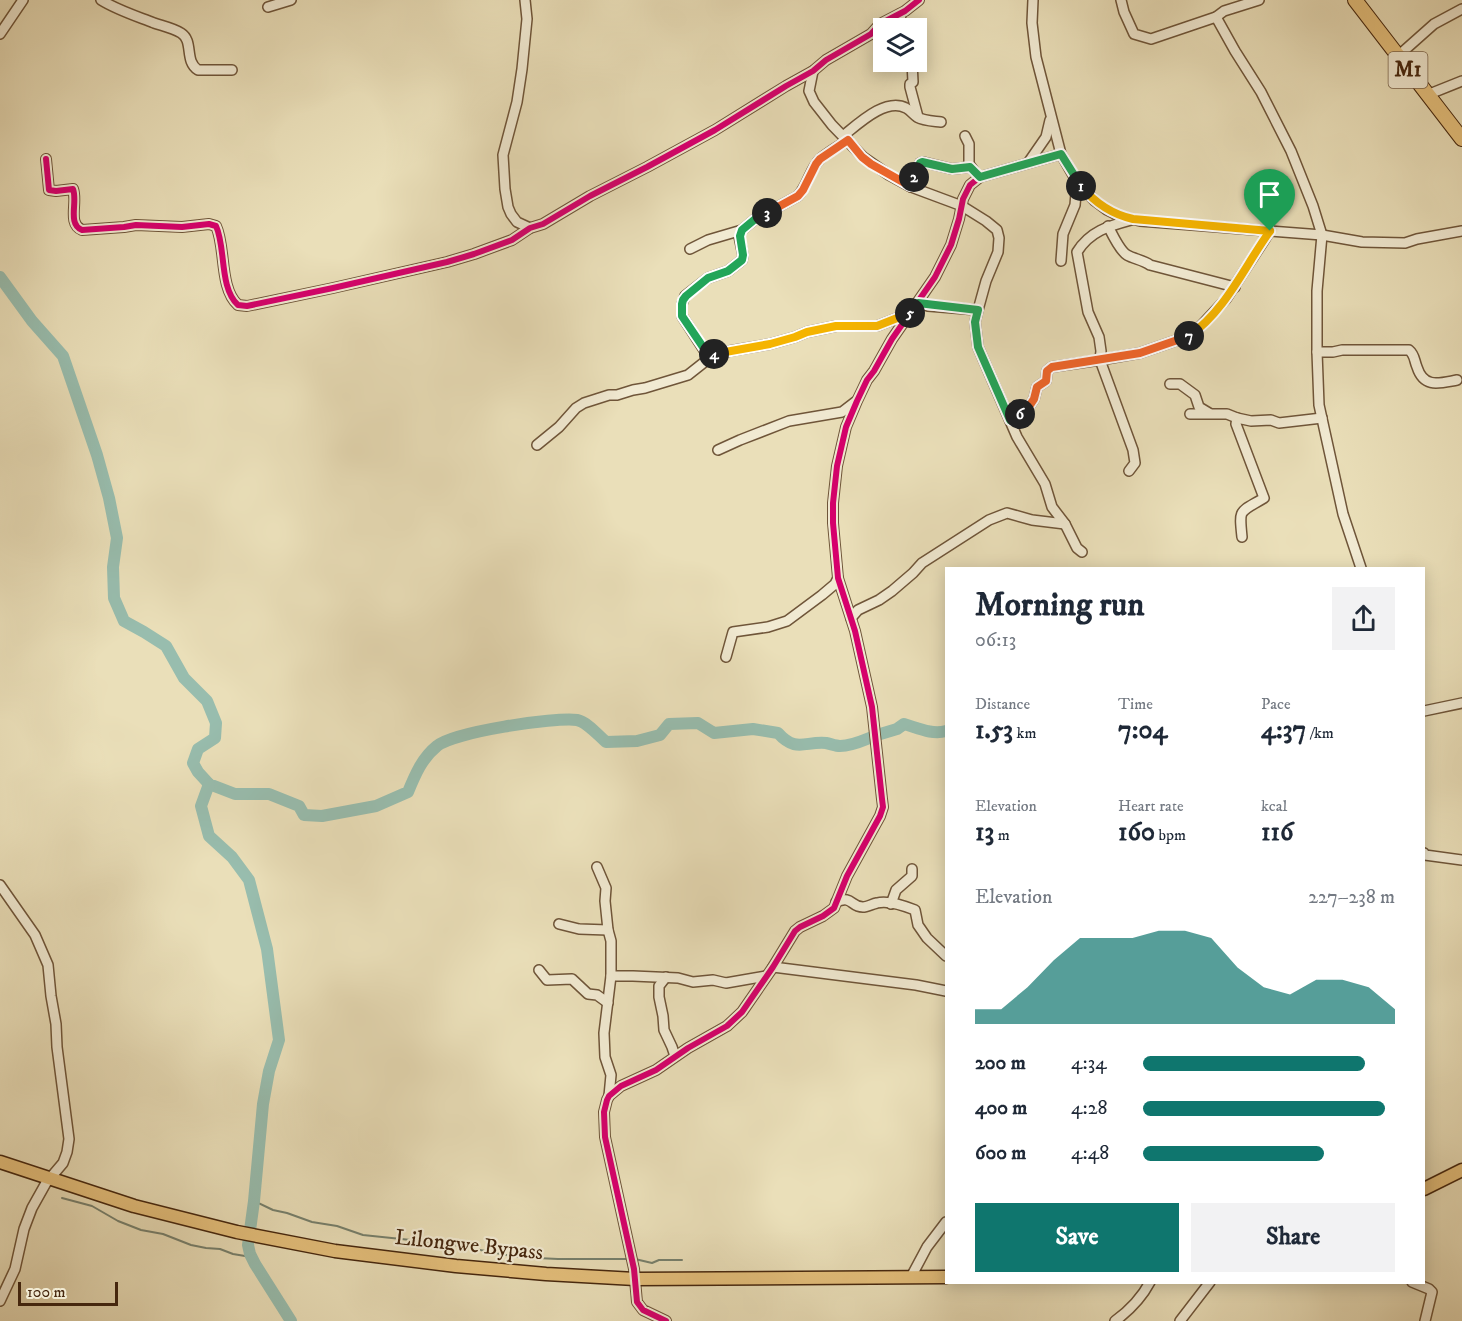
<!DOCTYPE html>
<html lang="en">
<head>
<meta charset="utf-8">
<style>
  body { margin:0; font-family:"IM FELL DW Pica",serif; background:#f2f2f3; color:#1f2937; height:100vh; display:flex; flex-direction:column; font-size:22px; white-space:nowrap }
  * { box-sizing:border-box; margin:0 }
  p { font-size:20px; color:#747a83 }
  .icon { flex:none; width:33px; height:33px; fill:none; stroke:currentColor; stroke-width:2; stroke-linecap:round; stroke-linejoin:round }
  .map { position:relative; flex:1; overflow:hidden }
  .details { position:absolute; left:945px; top:567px; width:480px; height:717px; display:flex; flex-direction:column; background:#fff; border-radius:0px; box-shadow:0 3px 15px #0003 }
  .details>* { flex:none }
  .tools { position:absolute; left:873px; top:18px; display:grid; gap:12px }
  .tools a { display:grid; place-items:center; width:54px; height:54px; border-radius:0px; background:#fff; box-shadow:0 3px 15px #0003; font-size:30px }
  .scale { position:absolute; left:18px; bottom:15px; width:100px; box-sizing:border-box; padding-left:6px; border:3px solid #46270e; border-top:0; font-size:16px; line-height:21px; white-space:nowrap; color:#46270e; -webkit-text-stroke:4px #f1ead2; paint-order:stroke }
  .pin { position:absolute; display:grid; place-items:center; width:51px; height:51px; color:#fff; margin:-62px -26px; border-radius:50% 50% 50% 0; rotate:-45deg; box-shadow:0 0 6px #0007 }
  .pin .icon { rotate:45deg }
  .km { position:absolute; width:30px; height:30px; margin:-15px; border-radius:50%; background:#222; color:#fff; font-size:16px; line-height:30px; text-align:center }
  .round { display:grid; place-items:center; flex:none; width:63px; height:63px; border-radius:0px; background:#f2f2f3 }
  .overview { display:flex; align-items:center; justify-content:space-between; height:102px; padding:0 30px }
  h1 { font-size:33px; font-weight:700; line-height:45px }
  .metrics { display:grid; grid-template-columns:repeat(3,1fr); gap:9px; height:102px; padding:6px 30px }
  .metrics div { display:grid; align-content:center }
  .metrics b { font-size:26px; font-weight:700 }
  .metrics small { font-size:16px; font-weight:400 }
  .metrics p { font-size:16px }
  .chart { height:168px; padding:12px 30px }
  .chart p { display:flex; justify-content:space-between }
  .chart svg { width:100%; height:108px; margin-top:6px; fill:#0f766e; opacity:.7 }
  .cta { display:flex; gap:12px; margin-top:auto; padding:12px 30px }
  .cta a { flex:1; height:69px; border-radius:0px; background:#0f766e; color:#fff; font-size:24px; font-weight:700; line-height:69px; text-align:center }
  .cta a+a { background:#f2f2f3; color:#1f2937 }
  ul { padding:0 30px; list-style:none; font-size:20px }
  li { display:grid; grid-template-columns:96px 72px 1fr; align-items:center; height:45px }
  li i { height:15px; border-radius:8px; background:#0f766e }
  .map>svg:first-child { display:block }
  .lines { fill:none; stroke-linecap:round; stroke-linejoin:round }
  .stream { stroke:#77816e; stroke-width:2 }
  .river { stroke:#98bdae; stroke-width:12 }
  .minor-casing { stroke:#6f5539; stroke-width:12 }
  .major-casing { stroke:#46270e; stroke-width:15 }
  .highway-casing { stroke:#46270e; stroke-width:16 }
  .minor { stroke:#f1ead2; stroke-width:9 }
  .major { stroke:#e5c07c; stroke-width:12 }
  .highway { stroke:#e5c07c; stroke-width:14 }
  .cycleway-casing { stroke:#f1ead2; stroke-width:10 }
  .cycleway { stroke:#d6006c; stroke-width:6 }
  .split-1-casing { stroke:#fff; stroke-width:12 }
  .split-2-casing { stroke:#fff; stroke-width:12 }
  .split-3-casing { stroke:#fff; stroke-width:12 }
  .split-4-casing { stroke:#fff; stroke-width:12 }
  .split-5-casing { stroke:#fff; stroke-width:12 }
  .split-6-casing { stroke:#fff; stroke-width:12 }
  .split-7-casing { stroke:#fff; stroke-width:12 }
  .split-8-casing { stroke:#fff; stroke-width:12 }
  .split-1 { stroke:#f5b400; stroke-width:8 }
  .split-2 { stroke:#22a559; stroke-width:8 }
  .split-3 { stroke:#f0652b; stroke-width:8 }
  .split-4 { stroke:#22a559; stroke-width:8 }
  .split-5 { stroke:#f5b400; stroke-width:8 }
  .split-6 { stroke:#22a559; stroke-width:8 }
  .split-7 { stroke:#f0652b; stroke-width:8 }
  .split-8 { stroke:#f5b400; stroke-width:8 }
  .labels { text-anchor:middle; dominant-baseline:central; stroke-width:4.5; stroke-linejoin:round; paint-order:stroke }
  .shield { fill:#f1ead2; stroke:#796249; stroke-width:1.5 }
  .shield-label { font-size:21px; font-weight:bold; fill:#46270e }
  .street-label { font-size:22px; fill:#46270e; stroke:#f1ead2 }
</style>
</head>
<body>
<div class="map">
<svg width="1462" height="1321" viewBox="0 0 1462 1321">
  <rect width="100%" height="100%" fill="#eadfb9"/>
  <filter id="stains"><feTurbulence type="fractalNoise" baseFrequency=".00333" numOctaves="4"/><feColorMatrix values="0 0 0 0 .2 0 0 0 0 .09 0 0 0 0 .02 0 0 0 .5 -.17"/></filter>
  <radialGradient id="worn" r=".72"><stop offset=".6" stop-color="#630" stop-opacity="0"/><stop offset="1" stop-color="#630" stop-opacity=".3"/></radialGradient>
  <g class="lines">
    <!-- stream -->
    <g class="stream">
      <path d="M62 1198 92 1206 118 1221 141 1230 163 1234 191 1245 206 1248 220 1249 233 1254 245 1256 250 1254"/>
      <path d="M254 1201 273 1210 287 1213 312 1222 337 1226 363 1235 449 1244 517 1257 558 1259H629"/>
      <path d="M635 1259 652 1263 659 1260H682"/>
    </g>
    <!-- river -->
    <g class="river">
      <path d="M0 277 32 321 63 356 97 455 109 498 117 538 113 567 114 598 124 621 144 632 166 646 184 678 207 701 216 723 215 738 198 749 193 763 198 772 209 784 235 794H269L299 806 304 815 322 816 376 806 408 792C415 775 422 758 437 746 453 732 554 717 577 720 587 722 598 735 606 742L637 741 660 735 669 724 698 723 714 733 753 729 778 733C796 753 805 741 826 743 831 744 836 746 840 746 852 746 862 741 872 737"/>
      <path d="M877 735 897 729 904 724C918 728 932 735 946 731"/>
      <path d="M209 784 201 806 209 836 232 857 249 880 267 949 279 1040 269 1071 263 1104 254 1201 248 1245 250 1254 255 1264 291 1321"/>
    </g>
    <!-- minor casing -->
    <g class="minor-casing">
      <g id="minor">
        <path d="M101 0C117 10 136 16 154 23 163 26 173 28 181 33 194 41 184 61 198 70H232"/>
        <path d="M525 0 527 19 522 69 517 102 503 155 505 189 508 207 511 214 517 222 530 228"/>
        <path d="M1033 0 1032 23 1036 57 1061 154 1077 182 1095 201 1107 210 1119 216 1140 221 1322 235 1362 242 1405 243 1417 239 1462 231"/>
        <path d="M1121 0 1124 12 1134 34 1151 39 1216 17 1224 11 1259 0"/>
        <path d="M268 7 291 0"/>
        <path d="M900 14 902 28"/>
        <path d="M1216 17 1235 51 1261 92 1291 151 1313 206 1322 235 1317 291V352L1319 405 1343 514 1361 568"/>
        <path d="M0 34 23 0"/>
        <path d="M1398 56 1434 24 1462 9"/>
        <path d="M912 62 913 82 910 84V87L918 117"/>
        <path d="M813 71 809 91 814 102 832 125 863 157 889 175 911 187 962 206 986 221 997 230 999 238 998 252 986 281 978 310"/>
        <path d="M1427 95 1462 81"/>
        <path d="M843 136C858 124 886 97 906 108 910 110 913 114 917 117 924 121 933 121 941 122"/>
        <path d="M965 136 969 144V164L974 171"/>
        <path d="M46 159 49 190 56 191 73 189C78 202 67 224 82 230L124 227 136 225 182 227 209 224 216 226C226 247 219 288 238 305L247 306 333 288 447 262 474 254 512 240 530 228 543 224 590 196 647 167 715 130 786 86 813 71 826 60 871 34 880 24 905 11 919 0"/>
        <path d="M1028 163 1046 137 1050 120"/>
        <path d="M911 187 920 163 923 162 952 169 970 167"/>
        <path d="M1108 226C1112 234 1120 251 1127 255 1134 259 1143 260 1150 265L1235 287"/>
        <path d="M690 249 708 240 742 230"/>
        <path d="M1061 261 1063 234 1075 205 1077 182"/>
        <path d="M918 303 928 306 978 310 975 322 978 347 1017 437 1045 484 1052 507 1065 524 1077 548 1082 552"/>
        <path d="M1317 352H1333L1342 350H1409C1415 355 1414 360 1417 367 1424 389 1440 383 1457 380"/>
        <path d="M719 353 710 354 704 350 682 316V304L685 296 708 278 728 271 742 260 743 255 739 236 742 230 754 220 798 196C808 185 810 169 820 159 828 152 839 146 848 140"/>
        <path d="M1170 384H1180L1195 395 1199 407 1209 413"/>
        <path d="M1190 414H1227L1237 418 1251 421 1271 420 1279 423 1322 418"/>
        <path d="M1237 418 1236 424 1264 498C1239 513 1239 508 1242 537"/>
        <path d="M1010 420 1026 411 1034 399 1037 387 1046 381 1047 371 1052 367 1100 360 1101 351 1099 337 1088 312 1077 252C1090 231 1109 226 1131 220"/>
        <path d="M537 445 559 427 576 408 584 403 609 395H617L633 390 645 388 688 375 707 360 730 351 770 344 795 337 807 332 836 326H877L910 313"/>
        <path d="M718 450 740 440 789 421 842 412 855 402"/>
        <path d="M1129 471 1135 463 1133 450 1100 360 1140 353 1189 336 1197 330 1226 299 1270 231"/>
        <path d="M851 618 858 610 879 600 892 591 913 573 922 563 989 520 1007 513 1032 520 1065 524"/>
        <path d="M726 657 733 632 768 627 787 621 822 595 835 584 838 578"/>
        <path d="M1424 711 1462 703"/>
        <path d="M1424 853 1425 855 1462 860"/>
        <path d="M597 867 606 888 605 901 608 930 611 941V976L604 1033 605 1057 611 1075 609 1096"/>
        <path d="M0 885 35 935 48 965 51 996 56 1024 57 1047 69 1139 67 1152 63 1163 46 1183 32 1208 24 1229 15 1269 0 1301"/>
        <path d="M836 902C853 895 850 907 863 907 867 907 872 904 877 903 888 900 905 906 915 910L918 925 927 938 946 956"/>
        <path d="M891 904 896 890 912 876V869"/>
        <path d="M559 924 579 929 608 930"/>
        <path d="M773 967 916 985 946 991"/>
        <path d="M539 970 547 980 572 979 588 994 597 995 608 1003"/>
        <path d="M611 976H633L678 978 693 982 713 980 726 983 766 976"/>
        <path d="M666 977 659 986V997L663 1016 664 1030 672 1047 675 1056"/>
        <path d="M911 1277 927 1247 946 1222"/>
        <path d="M1412 1282 1429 1289 1432 1292 1425 1321"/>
        <path d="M666 1321 643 1310 637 1302 634 1269 605 1137 604 1112 607 1100 609 1096 621 1086 656 1070 688 1048 727 1026 742 1012 773 967 795 931 800 927 823 916 834 908 847 876 880 816 883 807 882 799 872 707 855 631 838 578 833 523V503L837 466 846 427 857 401 867 380 874 371 892 339 935 277 951 245 959 219 963 199 970 185 980 177 1061 154"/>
        <path d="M1115 1321C1130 1310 1141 1299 1150 1282"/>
        <path d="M1180 1321 1210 1282"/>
      </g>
    </g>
    <!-- major casing -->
    <g class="major-casing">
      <g id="major">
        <path d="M0 1162 134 1206 237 1232 335 1251 456 1266 546 1274 635 1279 946 1277"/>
        <path d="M1424 1189 1462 1170"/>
      </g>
    </g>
    <!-- highway casing -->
    <g class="highway-casing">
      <path id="highway" d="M1355 0 1462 139"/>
    </g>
    <!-- minor -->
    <use href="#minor" class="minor"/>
    <!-- major -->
    <use href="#major" class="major"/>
    <!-- highway -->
    <use href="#highway" class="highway"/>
    <!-- cycleway casing -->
    <g class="cycleway-casing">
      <g id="cycleway">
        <path d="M46 159 49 190 56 191 73 189C78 202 67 224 82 230L124 227 136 225 182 227 209 224 216 226C226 247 219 288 238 305L247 306 333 288 447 262 474 254 512 240 530 228 543 224 590 196 647 167 715 130 786 86 813 71 826 60 871 34 880 24 905 11 919 0"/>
        <path d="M666 1321 643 1310 637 1302 634 1269 605 1137 604 1112 607 1100 609 1096 621 1086 656 1070 688 1048 727 1026 742 1012 773 967 795 931 800 927 823 916 834 908 847 876 880 816 883 807 882 799 872 707 855 631 838 578 833 523V503L837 466 846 427 857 401 867 380 874 371 892 339 935 277 951 245 959 219 963 199 970 185 980 177 1061 154"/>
      </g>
    </g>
    <!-- cycleway -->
    <use href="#cycleway" class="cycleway"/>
  </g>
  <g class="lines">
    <!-- split-1 casing -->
    <g class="split-1-casing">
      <path id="split-1" d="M1081 186C1095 203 1111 214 1133 219L1270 231"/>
    </g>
    <!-- split-2 casing -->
    <g class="split-2-casing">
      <path id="split-2" d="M914 177 920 163 922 162 952 169 970 167 980 177 1061 154 1081 186"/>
    </g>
    <!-- split-3 casing -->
    <g class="split-3-casing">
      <path id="split-3" d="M767 213 798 196 803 190 816 164 820 159 848 140 862 157 871 164 910 186 914 177"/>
    </g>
    <!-- split-4 casing -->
    <g class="split-4-casing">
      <path id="split-4" d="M714 354H710L705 350 682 316V304L683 300 686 296 708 278 728 271 742 260 743 255 740 236 742 230 754 220 767 213"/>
    </g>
    <!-- split-5 casing -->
    <g class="split-5-casing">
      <path id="split-5" d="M714 354 770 344 795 337 807 332 836 326H877L910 313"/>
    </g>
    <!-- split-6 casing -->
    <g class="split-6-casing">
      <path id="split-6" d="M910 313 918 303 978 310 975 322 978 347 1010 420 1020 414"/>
    </g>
    <!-- split-7 casing -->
    <g class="split-7-casing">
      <path id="split-7" d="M1020 414 1026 411 1034 399 1037 387 1046 381 1047 371 1052 367 1140 353 1189 336"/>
    </g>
    <!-- split-8 casing -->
    <g class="split-8-casing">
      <path id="split-8" d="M1189 336C1226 310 1244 267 1270 231"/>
    </g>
    <!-- split-1 -->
    <use href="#split-1" class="split-1"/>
    <!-- split-2 -->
    <use href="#split-2" class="split-2"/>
    <!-- split-3 -->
    <use href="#split-3" class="split-3"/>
    <!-- split-4 -->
    <use href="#split-4" class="split-4"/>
    <!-- split-5 -->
    <use href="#split-5" class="split-5"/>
    <!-- split-6 -->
    <use href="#split-6" class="split-6"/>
    <!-- split-7 -->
    <use href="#split-7" class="split-7"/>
    <!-- split-8 -->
    <use href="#split-8" class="split-8"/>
  </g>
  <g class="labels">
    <!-- shield labels -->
    <rect class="shield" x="1388.5" y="52" width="39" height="36" rx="4.5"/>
    <g class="shield-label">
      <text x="1408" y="70">M1</text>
    </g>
    <!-- street labels -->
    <g class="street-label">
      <text transform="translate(469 1245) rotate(6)">Lilongwe Bypass</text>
    </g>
  </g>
  <rect width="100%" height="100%" filter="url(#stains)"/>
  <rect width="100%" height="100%" fill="url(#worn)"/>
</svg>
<div class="tools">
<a><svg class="icon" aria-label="layers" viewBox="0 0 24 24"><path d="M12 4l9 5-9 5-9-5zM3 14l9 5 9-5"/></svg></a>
</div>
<div class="scale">100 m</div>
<div class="pin" style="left:1270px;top:231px;background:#1e9e55"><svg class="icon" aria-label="arrive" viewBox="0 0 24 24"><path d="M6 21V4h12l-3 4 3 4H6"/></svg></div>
<b class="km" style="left:1081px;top:186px">1</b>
<b class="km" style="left:914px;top:177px">2</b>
<b class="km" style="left:767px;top:213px">3</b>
<b class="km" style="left:714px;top:354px">4</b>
<b class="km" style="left:910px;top:313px">5</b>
<b class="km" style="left:1020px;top:414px">6</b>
<b class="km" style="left:1189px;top:336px">7</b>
<section class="details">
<div class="overview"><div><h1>Morning run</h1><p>06:13</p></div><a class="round"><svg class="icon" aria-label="share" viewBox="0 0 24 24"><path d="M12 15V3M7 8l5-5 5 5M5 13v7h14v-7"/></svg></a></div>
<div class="metrics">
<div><p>Distance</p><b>1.53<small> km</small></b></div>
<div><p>Time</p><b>7:04</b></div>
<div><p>Pace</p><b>4:37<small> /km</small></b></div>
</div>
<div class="metrics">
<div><p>Elevation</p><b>13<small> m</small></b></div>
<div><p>Heart rate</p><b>160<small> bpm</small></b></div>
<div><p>kcal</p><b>116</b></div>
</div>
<div class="chart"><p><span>Elevation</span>227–238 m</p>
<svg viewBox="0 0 160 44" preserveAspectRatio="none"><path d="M0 44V38L10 38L20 29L30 18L40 9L50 9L60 9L70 6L80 6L90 9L100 21L110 29L120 32L130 26L140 26L150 29L160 38V44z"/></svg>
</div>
<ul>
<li><b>200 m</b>4:34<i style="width:88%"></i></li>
<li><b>400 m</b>4:28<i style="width:96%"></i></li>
<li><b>600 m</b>4:48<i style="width:72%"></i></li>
</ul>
<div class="cta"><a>Save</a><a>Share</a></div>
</section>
</div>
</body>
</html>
